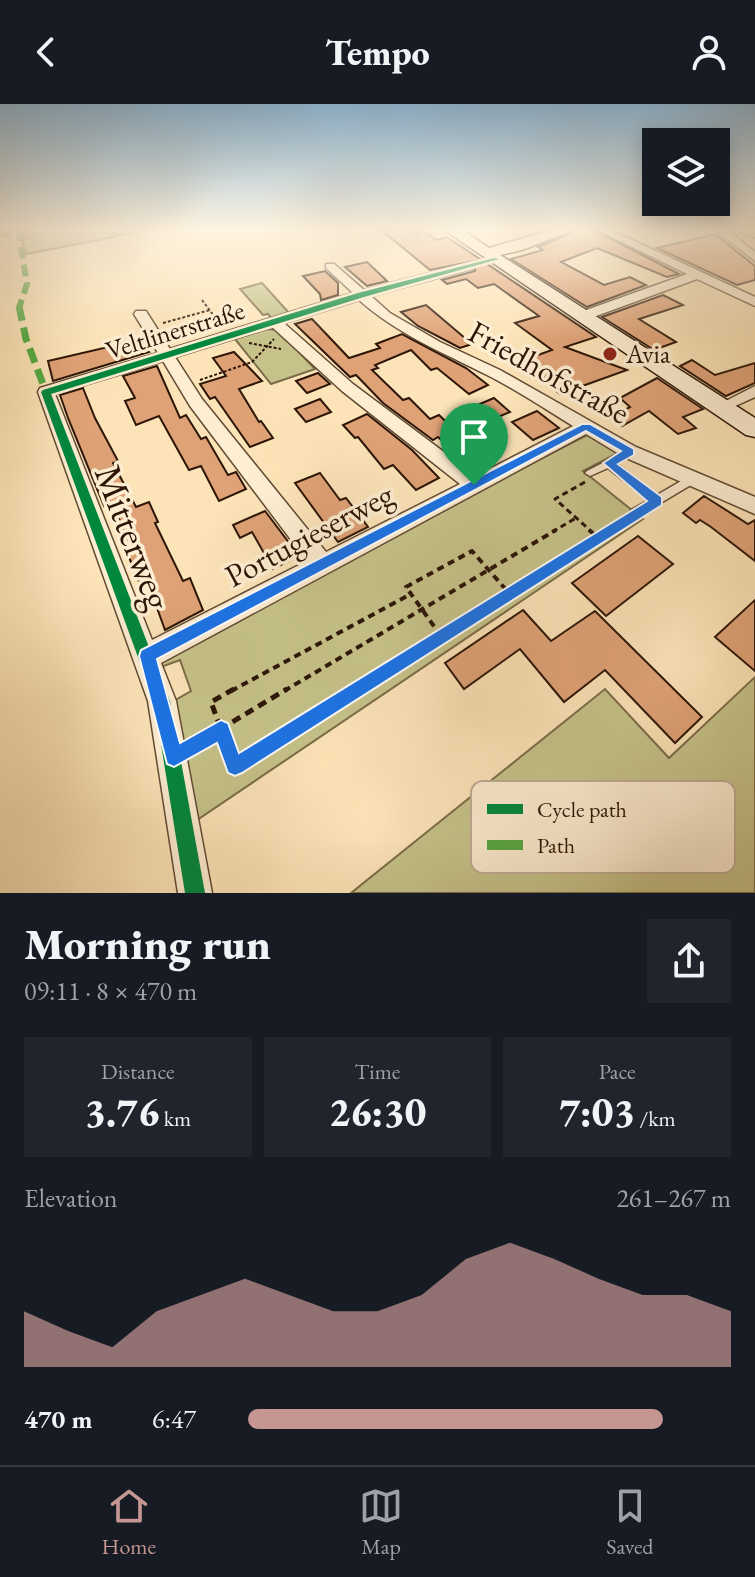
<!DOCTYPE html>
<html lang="en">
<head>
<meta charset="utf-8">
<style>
  body { margin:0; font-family:"EB Garamond",serif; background:#20242c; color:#f1f3f6; height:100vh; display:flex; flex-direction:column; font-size:30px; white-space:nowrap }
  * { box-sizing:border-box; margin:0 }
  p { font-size:26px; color:#9ea1a6 }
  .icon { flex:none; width:44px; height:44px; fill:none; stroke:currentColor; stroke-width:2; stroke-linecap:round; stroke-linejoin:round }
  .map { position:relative; height:789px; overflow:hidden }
  .drawer { display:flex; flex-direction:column; background:#171b24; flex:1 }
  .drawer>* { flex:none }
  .buttons { position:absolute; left:642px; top:24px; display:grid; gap:16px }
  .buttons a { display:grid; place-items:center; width:88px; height:88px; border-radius:0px; background:#171b24; box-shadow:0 4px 20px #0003; font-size:40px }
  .pin { position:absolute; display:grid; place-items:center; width:68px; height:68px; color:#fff; margin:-82px -34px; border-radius:50% 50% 50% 0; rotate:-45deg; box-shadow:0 0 8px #0007 }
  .pin .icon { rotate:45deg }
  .round { display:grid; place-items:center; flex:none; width:84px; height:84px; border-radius:0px; background:#20242c }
  .overview { display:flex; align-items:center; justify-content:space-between; height:136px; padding:0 24px }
  h1 { font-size:44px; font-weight:800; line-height:60px }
  .stats { display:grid; grid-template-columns:repeat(3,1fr); gap:12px; height:136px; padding:8px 24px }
  .stats div { display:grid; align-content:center; border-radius:0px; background:#20242c; text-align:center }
  .stats b { font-size:40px; font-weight:800 }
  .stats small { font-size:22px; font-weight:400 }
  .stats p { font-size:22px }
  .chart { height:224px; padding:16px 24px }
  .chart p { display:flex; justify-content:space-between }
  .chart svg { width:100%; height:144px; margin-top:8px; fill:#c59692; opacity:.7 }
  ul { padding:0 24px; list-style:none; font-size:26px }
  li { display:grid; grid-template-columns:128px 96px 1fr; align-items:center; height:60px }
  li i { height:20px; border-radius:10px; background:#c59692 }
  header { display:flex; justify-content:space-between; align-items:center; height:104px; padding:0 24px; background:#171b24; font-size:36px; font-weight:800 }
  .tab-bar { display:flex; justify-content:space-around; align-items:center; height:112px; border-top:2px solid #363941; background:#171b24; font-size:22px; color:#9ea1a6 }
  .tab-bar a { display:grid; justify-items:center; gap:4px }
  .tab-bar .active { color:#c59692 }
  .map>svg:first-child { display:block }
  .green { fill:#c6c28a; stroke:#7a6c48; stroke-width:2 }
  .building { fill:#dfa277; stroke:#2d1607; stroke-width:2 }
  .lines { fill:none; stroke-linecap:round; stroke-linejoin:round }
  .lane-casing { stroke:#614a33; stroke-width:3 }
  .street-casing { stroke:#614a33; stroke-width:3 }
  .secondary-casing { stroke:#2d1607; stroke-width:3 }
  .path-far3 { stroke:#2d1607; stroke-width:2; stroke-dasharray:3 2; stroke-linecap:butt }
  .path-far2 { stroke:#2d1607; stroke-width:3; stroke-dasharray:6 4; stroke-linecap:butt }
  .path-far1 { stroke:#2d1607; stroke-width:4; stroke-dasharray:7 5; stroke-linecap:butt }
  .path { stroke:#2d1607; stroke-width:5; stroke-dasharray:9 6; stroke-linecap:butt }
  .lane { fill:#fdedd1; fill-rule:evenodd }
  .street { fill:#fdedd1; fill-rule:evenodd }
  .secondary { fill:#fdedd1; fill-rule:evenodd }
  .quiet-far1 { stroke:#54a941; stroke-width:6; stroke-dasharray:12 6; stroke-linecap:butt }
  .quiet { stroke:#54a941; stroke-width:7; stroke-dasharray:15 7; stroke-linecap:butt }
  .cycleway-casing { stroke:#fdedd1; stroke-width:5 }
  .cycleway { fill:#00873e; fill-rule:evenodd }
  .route { fill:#1a73e8; stroke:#fff; stroke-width:2; fill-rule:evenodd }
  .poi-dot { fill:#8f2418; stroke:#fdedd1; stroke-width:3 }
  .labels { text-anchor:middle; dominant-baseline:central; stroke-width:7; stroke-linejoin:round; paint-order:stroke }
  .far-street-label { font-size:26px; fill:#2d1607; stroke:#fdedd1 }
  .far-poi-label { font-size:26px; fill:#2d1607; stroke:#fdedd1; text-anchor:start }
  .street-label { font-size:32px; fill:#2d1607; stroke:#fdedd1 }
  .near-street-label { font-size:38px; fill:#2d1607; stroke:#fdedd1 }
  .key { fill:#fdedd1; stroke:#bfac94; stroke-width:2 }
  .key-label { font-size:22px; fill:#2d1607 }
</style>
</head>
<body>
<header><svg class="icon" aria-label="back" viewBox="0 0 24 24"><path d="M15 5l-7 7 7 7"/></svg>Tempo<svg class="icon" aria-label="person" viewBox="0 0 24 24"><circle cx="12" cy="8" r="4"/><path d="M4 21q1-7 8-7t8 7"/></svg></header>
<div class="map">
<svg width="755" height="789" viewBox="0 0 755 789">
  <rect width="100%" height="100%" fill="#fce4b8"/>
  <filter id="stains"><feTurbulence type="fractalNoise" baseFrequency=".0025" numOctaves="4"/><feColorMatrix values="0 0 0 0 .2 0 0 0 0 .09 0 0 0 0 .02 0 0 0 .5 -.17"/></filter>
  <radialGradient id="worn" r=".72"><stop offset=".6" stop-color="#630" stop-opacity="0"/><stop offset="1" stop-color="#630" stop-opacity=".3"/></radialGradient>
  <!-- green -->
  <g class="green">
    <path d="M38 125H152L118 132 110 126 106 127 114 133 26 150 22 136 29 133 22 134 21 128Z"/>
    <path d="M262 179 290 210 272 215 268 210 263 211 240 185Z"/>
    <path d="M266 225 278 226 315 265 271 280 235 235Z"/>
    <path d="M591 329 620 348 583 367 643 415 197 716 172 598 191 587 180 556 161 563 158 552Z"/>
    <path d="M755 573V789H351L605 585 669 654Z"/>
  </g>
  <!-- building -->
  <g class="building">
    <path d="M380 125H405L413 130 424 127 436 136 447 133 596 233 565 243 627 266 560 290 541 274 544 273 527 255 552 246 515 219 539 212 494 180 478 184 466 175 447 180 442 176 475 167V157L430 166Z"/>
    <path d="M580 125H592L679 170 667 173 597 144 561 158 604 181 630 173 646 181 587 203 511 155 543 146 538 143Z"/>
    <path d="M715 130 755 162V176L737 181 657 144Z"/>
    <path d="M367 158 387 177 367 182 345 163Z"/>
    <path d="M325 167 338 179V191L321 196 320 190 303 172Z"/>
    <path d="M663 191 683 201 639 215 676 238 654 246 602 213Z"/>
    <path d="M426 201 472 240 460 244 418 222 401 208Z"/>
    <path d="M312 215 349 254 380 244 376 240 402 230 466 264 488 281 469 290 437 264 431 266 411 246 375 261 378 264 372 266 403 296 409 294 430 315 439 311 473 344 477 341 495 357 475 367 438 333 433 336 383 299 356 271 350 273 295 220Z"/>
    <path d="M138 236 149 248 53 277 48 257Z"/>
    <path d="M234 248 262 277 239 285 259 318 261 317 273 334 250 343 215 293 210 295 200 280 226 272 213 254Z"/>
    <path d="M692 256 715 271 755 259V279L726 292 680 262Z"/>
    <path d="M157 262 180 314 186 311 201 335 206 333 228 371 236 368 246 385 219 397 201 362 189 366 159 312 136 321 125 297 135 294 123 272Z"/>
    <path d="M318 269 330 280 307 289 296 277Z"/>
    <path d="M657 274 703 305 683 313 696 324 678 330 649 307 622 322 610 314 630 303 620 294Z"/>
    <path d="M83 284 95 314 118 357 113 359 136 403 149 398 158 418 155 419 183 477 190 474 203 506 165 526 147 476 140 480 126 446 132 444 112 399 104 402 68 314 60 291Z"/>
    <path d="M494 294 510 308 491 316 475 302Z"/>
    <path d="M320 295 331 308 306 318 295 305Z"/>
    <path d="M537 307 559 324 533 336 512 318Z"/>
    <path d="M367 310 412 346 439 374 416 386 393 361 384 365 358 333 355 334 343 321Z"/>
    <path d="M320 369 340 396 346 394 368 423 338 438 295 379Z"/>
    <path d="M704 392 748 420 755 416V457L711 423 700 416 696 419 683 409Z"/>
    <path d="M265 407 299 452 273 465 252 428 240 434 233 421Z"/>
    <path d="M638 432 673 460 606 512 572 479Z"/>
    <path d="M755 496V567L715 533Z"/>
    <path d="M523 506 551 537 595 507 702 613 675 639 605 566 564 598 520 545 464 585 445 559Z"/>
  </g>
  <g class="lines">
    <!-- lane casing -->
    <g class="lane-casing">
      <path id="lane" d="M630 345 633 346 635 348 633 350 616 359 657 391 688 373H694L696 376 694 379 639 412H631L630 409 631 406 649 396 608 364 590 372 585 369 587 367Z"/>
    </g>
    <!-- street casing -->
    <g class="street-casing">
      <g id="street">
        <path d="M595 125H609L755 193V202L697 175 588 215H578V209L687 170Z"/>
        <path d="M714 125H726L755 148V157Z"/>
        <path d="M738 125 755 126V133L739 127Z"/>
        <path d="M470 159 474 160V164L371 192 390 209 440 238 500 266 636 343 755 393V410L624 353 586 330 161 559 176 597 212 789H178L148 597 38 288 40 284 158 249 134 210 136 207H146L170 245 353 189 326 164V160H334L364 186ZM359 196C397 230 442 248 487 271 517 286 545 305 573 322L476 372 353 280 284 219ZM272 223 342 287 460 380 326 448 202 295 175 253ZM163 257 190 302 307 457 152 536 55 290Z"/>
        <path d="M755 282V293L722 308 714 303Z"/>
      </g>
    </g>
    <!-- secondary casing -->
    <g class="secondary-casing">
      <path id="secondary" d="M443 125H461L489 144 554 125H577L522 146 500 151 755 314V333L746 331Z"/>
    </g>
    <!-- path-far3 -->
    <g class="path-far3">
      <path d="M202 196 220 220"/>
      <path d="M163 219 210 206"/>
      <path d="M249 239 281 245"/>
      <path d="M200 276 252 258 274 235"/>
    </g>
    <!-- path-far2 -->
    <g class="path-far2">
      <path d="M585 378 555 395 592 428"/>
      <path d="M552 428 576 414"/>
      <path d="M604 428 625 415"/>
    </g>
    <!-- path-far1 -->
    <g class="path-far1">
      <path d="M589 426 597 433"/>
      <path d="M441 532 406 483 472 447 509 489"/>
      <path d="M231 587 411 490"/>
      <path d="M284 587 556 426"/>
      <path d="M354 587 608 426"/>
    </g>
    <!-- path -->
    <g class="path">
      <path d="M234 585 211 598 235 663 357 585"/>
      <path d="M194 641 287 585"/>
    </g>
    <!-- lane -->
    <use href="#lane" class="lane"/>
    <!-- street -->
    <use href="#street" class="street"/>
    <!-- secondary -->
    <use href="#secondary" class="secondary"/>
    <!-- quiet-far1 -->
    <g class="quiet-far1">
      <path d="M18 125 27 180 19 204"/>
      <path d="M0 129 19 133"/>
    </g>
    <!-- quiet -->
    <path class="quiet" d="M19 202 26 235 46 288"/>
    <!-- cycleway casing -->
    <g class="cycleway-casing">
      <path id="cycleway" d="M494 154 499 155 364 193 51 290 149 543 582 321H590L591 323 154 556 170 597 205 789H185L154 597 41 288 43 286 358 189Z"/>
    </g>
    <!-- cycleway -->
    <use href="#cycleway" class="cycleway"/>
  </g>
  <!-- sky -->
  <linearGradient id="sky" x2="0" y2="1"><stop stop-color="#8db7d6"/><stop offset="0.53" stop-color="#fef3df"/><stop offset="1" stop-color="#fef3df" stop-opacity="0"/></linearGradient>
  <rect width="755" height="236" fill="url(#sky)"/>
  <!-- route -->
  <path class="route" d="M582 320H590L634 345V351L618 360 662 393V401L242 669 235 672 228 669 217 639 174 663 167 660 139 552 141 546ZM586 327 621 347 603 359 647 397 239 649 228 619 221 616 180 639 157 555Z"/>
  <!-- markers -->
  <circle class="poi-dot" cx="610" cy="250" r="8"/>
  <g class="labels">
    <!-- far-street labels -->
    <g class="far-street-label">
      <text transform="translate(175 226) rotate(-17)">Veltlinerstraße</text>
    </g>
    <!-- far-poi labels -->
    <g class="far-poi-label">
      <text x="626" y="250">Avia</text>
    </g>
    <!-- street labels -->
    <g class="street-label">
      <text transform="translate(549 268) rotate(29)">Friedhofstraße</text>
      <text transform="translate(309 431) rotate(-28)">Portugieserweg</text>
    </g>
    <!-- near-street labels -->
    <g class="near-street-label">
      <text transform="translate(134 433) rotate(69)">Mitterweg</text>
    </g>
  </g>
  <!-- legend -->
  <rect x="471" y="677" width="264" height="92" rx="12" class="key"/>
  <rect x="487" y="700" width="36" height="10" fill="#00873e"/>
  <rect x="487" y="736" width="36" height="10" fill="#54a941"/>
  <g class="key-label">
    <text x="537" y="713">Cycle path</text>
    <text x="537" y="749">Path</text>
  </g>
  <rect width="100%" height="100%" filter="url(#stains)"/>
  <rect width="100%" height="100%" fill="url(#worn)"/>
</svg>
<div class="buttons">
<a><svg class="icon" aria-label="layers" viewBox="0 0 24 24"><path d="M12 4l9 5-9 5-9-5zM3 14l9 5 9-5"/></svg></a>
</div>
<div class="pin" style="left:474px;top:381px;background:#1e9e55"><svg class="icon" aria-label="arrive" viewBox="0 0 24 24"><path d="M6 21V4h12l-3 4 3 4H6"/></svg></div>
</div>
<section class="drawer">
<div class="overview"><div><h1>Morning run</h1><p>09:11 · 8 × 470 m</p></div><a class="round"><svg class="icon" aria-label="share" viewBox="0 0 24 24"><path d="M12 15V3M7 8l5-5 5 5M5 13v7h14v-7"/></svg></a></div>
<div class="stats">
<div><p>Distance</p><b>3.76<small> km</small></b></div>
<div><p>Time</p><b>26:30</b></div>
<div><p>Pace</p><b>7:03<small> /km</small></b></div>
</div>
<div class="chart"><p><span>Elevation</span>261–267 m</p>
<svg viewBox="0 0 160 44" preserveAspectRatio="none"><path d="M0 44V27L10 33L20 38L30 27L40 22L50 17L60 22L70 27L80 27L90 22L100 11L110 6L120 11L130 17L140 22L150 22L160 27V44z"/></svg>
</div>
<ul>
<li><b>470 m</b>6:47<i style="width:86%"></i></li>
</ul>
</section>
<nav class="tab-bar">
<a class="active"><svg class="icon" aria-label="home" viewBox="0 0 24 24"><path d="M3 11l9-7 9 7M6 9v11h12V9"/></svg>Home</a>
<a><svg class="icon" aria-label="map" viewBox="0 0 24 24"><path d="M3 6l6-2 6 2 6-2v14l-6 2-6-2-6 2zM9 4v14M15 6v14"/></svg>Map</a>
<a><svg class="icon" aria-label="saved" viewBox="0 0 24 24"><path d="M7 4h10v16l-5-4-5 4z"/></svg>Saved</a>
</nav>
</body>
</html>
